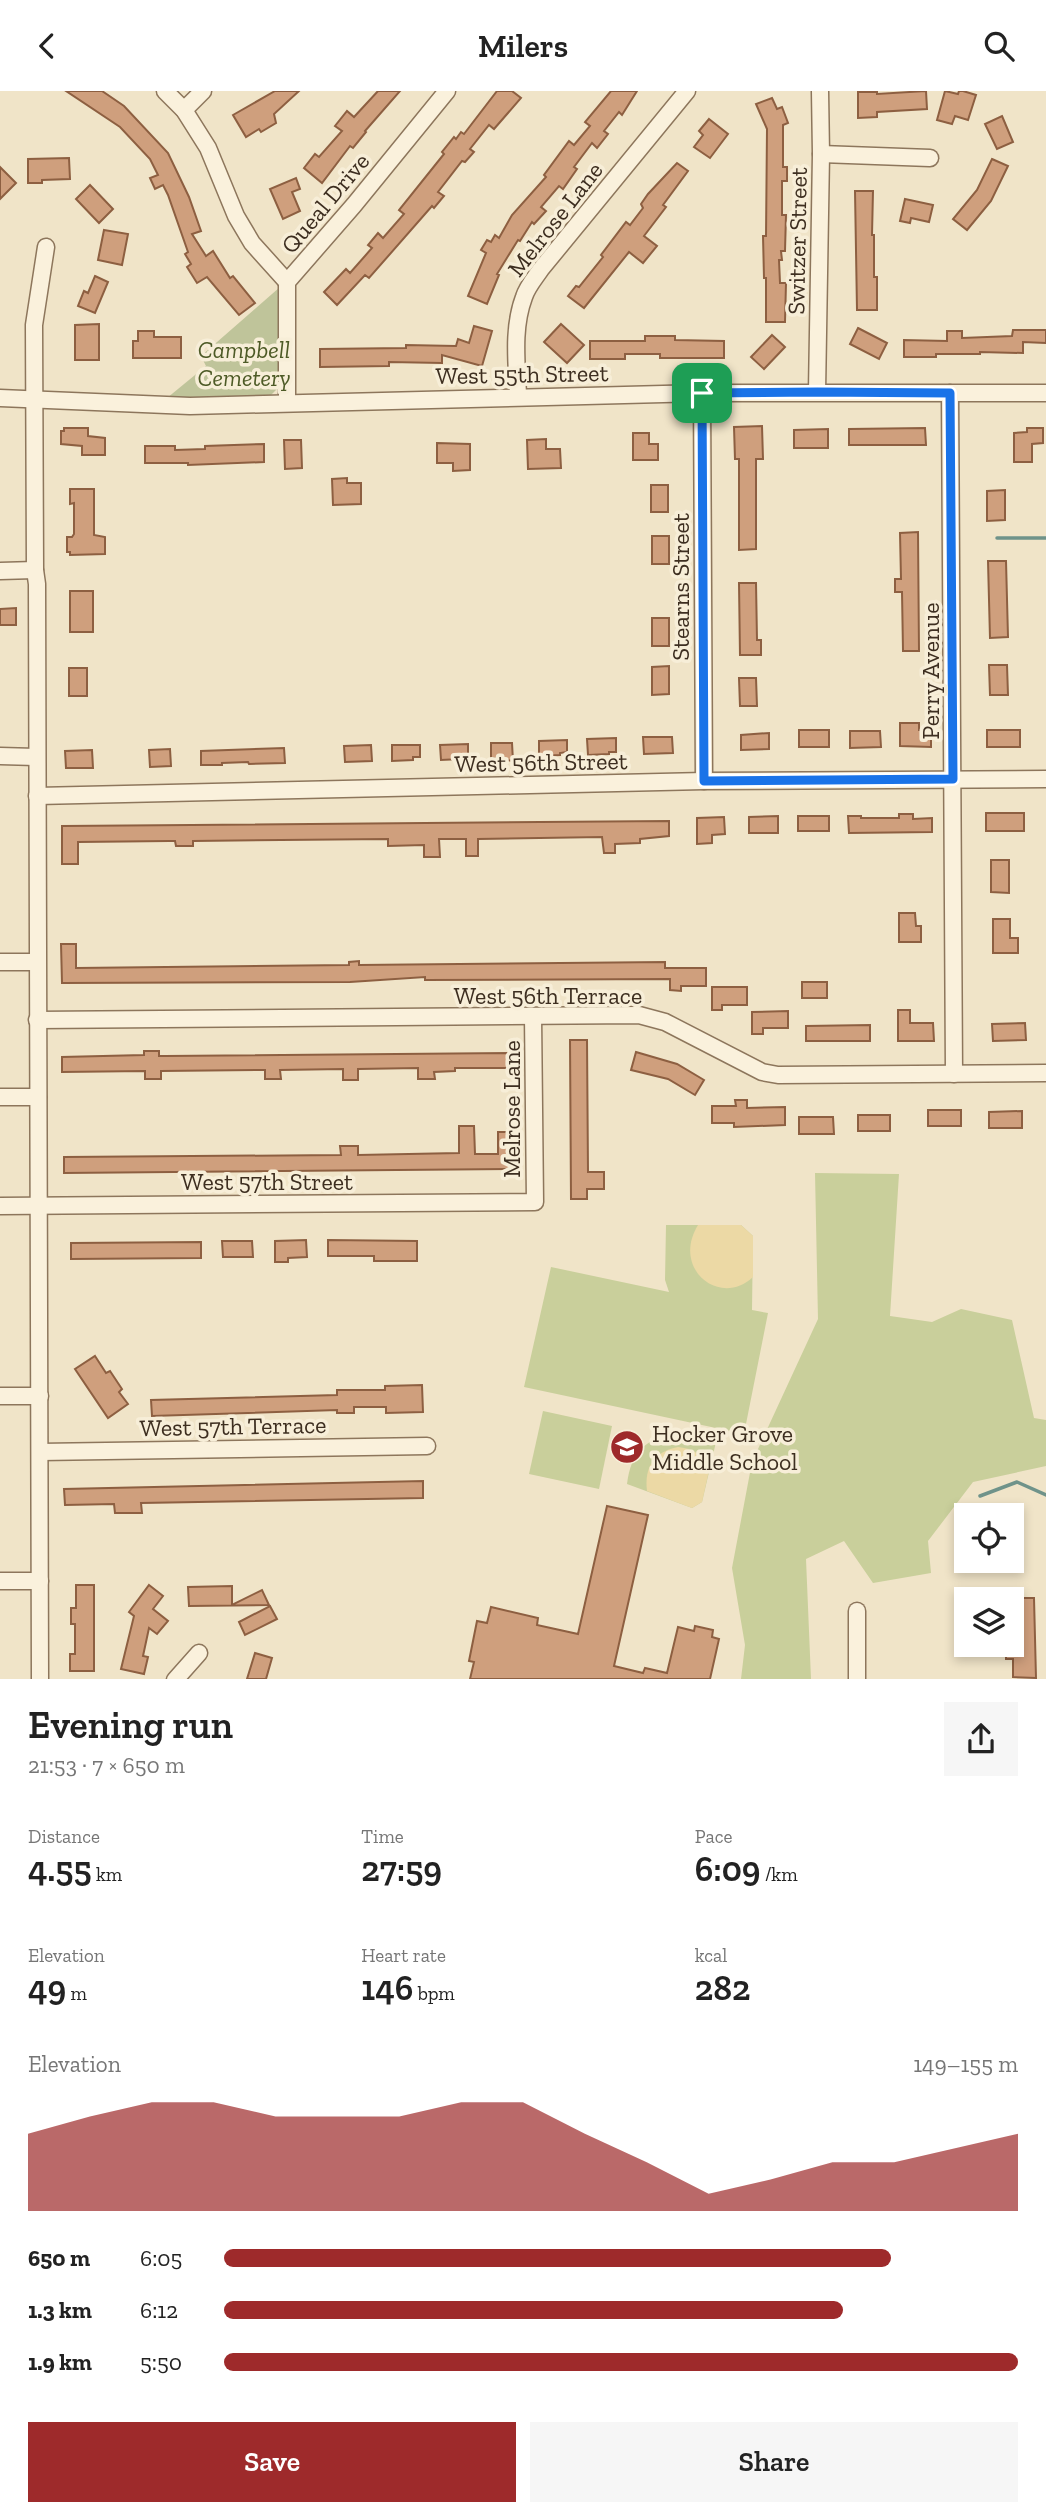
<!DOCTYPE html>
<html lang="en">
<head>
<meta charset="utf-8">
<style>
  body { margin:0; font-family:"Zilla Slab",serif; background:#f6f6f6; color:#222; height:100vh; display:flex; flex-direction:column; font-size:26px; white-space:nowrap }
  * { box-sizing:border-box; margin:0 }
  p { font-size:23px; color:#767676 }
  .icon { flex:none; width:38px; height:38px; fill:none; stroke:currentColor; stroke-width:2; stroke-linecap:round; stroke-linejoin:round }
  .map { position:relative; height:1588px; overflow:hidden }
  .panel { display:flex; flex-direction:column; background:#fff; flex:1 }
  .panel>* { flex:none }
  .buttons { position:absolute; left:954px; top:1412px; display:grid; gap:14px }
  .buttons a { display:grid; place-items:center; width:70px; height:70px; border-radius:0px; background:#fff; box-shadow:0 4px 10px #0003; font-size:35px }
  .pin { position:absolute; display:grid; place-items:center; width:60px; height:60px; color:#fff; margin:-30px; border-radius:14px; box-shadow:0 4px 10px #0006 }
  .round { display:grid; place-items:center; flex:none; width:74px; height:74px; border-radius:0px; background:#f6f6f6 }
  .head { display:flex; align-items:center; justify-content:space-between; height:119px; padding:0 28px }
  h1 { font-size:38px; font-weight:600; line-height:52px }
  .stats { display:grid; grid-template-columns:repeat(3,1fr); gap:10px; height:119px; padding:7px 28px }
  .stats div { display:grid; align-content:center }
  .stats b { font-size:35px; font-weight:600 }
  .stats small { font-size:19px; font-weight:400 }
  .stats p { font-size:19px }
  .chart { height:196px; padding:14px 28px }
  .chart p { display:flex; justify-content:space-between }
  .chart svg { width:100%; height:126px; margin-top:7px; fill:#9e2a2b; opacity:.7 }
  .button { display:flex; gap:14px; margin-top:auto; padding:14px 28px }
  .button a { flex:1; height:80px; border-radius:0px; background:#9e2a2b; color:#fff; font-size:28px; font-weight:600; line-height:80px; text-align:center }
  .button a+a { background:#f6f6f6; color:#222 }
  ul { padding:0 28px; list-style:none; font-size:23px }
  li { display:grid; grid-template-columns:112px 84px 1fr; align-items:center; height:52px }
  li i { height:18px; border-radius:9px; background:#9e2a2b }
  header { display:flex; justify-content:space-between; align-items:center; height:91px; padding:0 28px; background:#fff; font-size:32px; font-weight:600 }
  .map>svg:first-child { display:block }
  .green { fill:#c9cf9b }
  .sand { fill:#ecd9a5 }
  .cemetery { fill:#bfc49a }
  .lines { fill:none; stroke-linecap:round; stroke-linejoin:round }
  .stream { stroke:#6f938a; stroke-width:3.5 }
  .building { fill:#cf9f7d; stroke:#8d5f41; stroke-width:2 }
  .minor-casing { stroke:#8d765c; stroke-width:19 }
  .minor { stroke:#faf1dc; stroke-width:16 }
  .route-casing { stroke:#fff; stroke-width:14 }
  .route { stroke:#1a73e8; stroke-width:9 }
  .labels { text-anchor:middle; dominant-baseline:central; stroke-width:7; stroke-linejoin:round; paint-order:stroke }
  .street-label { font-size:24px; fill:#3d2e20; stroke:#f7eed8 }
  .park-label { font-size:24px; font-style:italic; fill:#4d5a26; stroke:#f7eed8 }
  .poi-label { font-size:24px; fill:#3d2e20; stroke:#f7eed8; text-anchor:start }
</style>
</head>
<body>
<header><svg class="icon" aria-label="back" viewBox="0 0 24 24"><path d="M15 5l-7 7 7 7"/></svg>Milers<svg class="icon" aria-label="search" viewBox="0 0 24 24"><circle cx="10" cy="10" r="6"/><path d="M15 15l6 6"/></svg></header>
<div class="map">
<svg width="1046" height="1589" viewBox="0 0 1046 1589">
  <rect width="100%" height="100%" fill="#f0e4c8"/>
  <!-- green -->
  <g class="green">
    <path d="M815 1082 899 1083 890 1225 932 1231 961 1218 1012 1229 1034 1327 1046 1329V1375L973 1391 928 1450 931 1482 873 1492 844 1450 806 1468 811 1588H741L745 1554 732 1477 752 1371 818 1228Z"/>
    <path d="M666 1134H741L753 1145 752 1219 768 1222 744 1343 524 1296 551 1176 669 1201 665 1189Z"/>
    <path d="M543 1320 612 1335 599 1398 529 1383Z"/>
    <path d="M675 1340 705 1344 716 1351 702 1411 692 1417 627 1393C631 1360 645 1350 675 1340Z"/>
  </g>
  <!-- sand -->
  <g class="sand">
    <path d="M698 1134H741L753 1145V1186C720 1217 671 1178 698 1134Z"/>
    <path d="M678 1356C691 1357 703 1364 710 1375L702 1411 692 1417 647 1400C644 1376 654 1361 678 1356Z"/>
  </g>
  <!-- cemetery -->
  <path class="cemetery" d="M280 196 278 297 270 305 167 307 206 275 201 265Z"/>
  <g class="lines">
    <!-- stream -->
    <g class="stream">
      <path d="M997 447H1046"/>
      <path d="M980 1405 1017 1391 1046 1404"/>
    </g>
  </g>
  <!-- building -->
  <g class="building">
    <path d="M66 0H102L124 15 168 62 189 106 201 140 192 143 206 165 213 160 230 187 233 185 255 212 239 224 207 186 197 192 187 176 191 173 185 163 188 161 168 104 163 94 155 98 150 87 158 84 150 68 120 36Z"/>
    <path d="M275 0H299L274 23 276 32 261 41 259 38 246 46 233 24Z"/>
    <path d="M378 0H400L365 40 366 41 353 57 350 55 322 92 304 77 315 63 319 66 342 40 335 35 347 20 354 26Z"/>
    <path d="M497 0H512L521 7 494 38 489 34 470 58 474 61 465 71 462 70 438 101 444 105 434 117 432 115 369 187 365 184 337 214 324 201 346 178 350 182 372 157 368 154 378 142 383 147 404 123 399 119 444 63 442 61 454 46 456 48 461 41 464 43Z"/>
    <path d="M611 0H637L622 24 619 21 604 40 608 43 597 57 592 52 574 76 577 78 563 98 559 95 541 116 546 120 534 133 532 131 520 150 518 149 497 183 499 184 487 213 468 205 486 162 481 159 487 149 491 151 495 144 499 147 512 124 546 86 544 84 569 50 574 54 590 35 585 31Z"/>
    <path d="M926 0 927 18 877 21V26L858 27V1H877V3Z"/>
    <path d="M945 0 958 3 959 0H963L976 4 968 29 955 25 952 33 937 29Z"/>
    <path d="M772 7 777 18 782 16 788 32 783 34V76H787V90H782V124H786L785 160H781L782 169H779L780 192H786L785 231H766V187H764L763 145H766L767 38 756 13Z"/>
    <path d="M1002 25 1013 51 997 58 985 33Z"/>
    <path d="M709 28 728 43 710 67 694 56 703 44 699 40Z"/>
    <path d="M69 67 70 88 42 89V92H28V68Z"/>
    <path d="M992 68 1008 75 991 110 967 139 953 128 977 99Z"/>
    <path d="M677 72 688 80 663 114 666 116 644 145 657 155 643 172 629 161 584 217 568 205 576 195 579 196 603 166 601 164 626 131 630 134 643 117 641 113 648 103Z"/>
    <path d="M0 76 16 92 0 108Z"/>
    <path d="M296 87 300 98 292 101 300 120 283 128 270 98Z"/>
    <path d="M90 94 113 118 99 132 76 108Z"/>
    <path d="M855 100H873L872 144H874V186H877V219H857Z"/>
    <path d="M905 108 933 114 929 131 911 127 910 132 900 130Z"/>
    <path d="M104 139 128 143 122 174 98 169Z"/>
    <path d="M95 185 108 191 95 222 78 215 84 200 88 202Z"/>
    <path d="M99 233V269H75V234Z"/>
    <path d="M561 233 584 254 567 272 544 251Z"/>
    <path d="M474 235 492 240 482 275 442 264V272L389 271V275L320 276V258L406 257V254L456 255 458 248 469 252Z"/>
    <path d="M858 237 887 252 879 268 850 253Z"/>
    <path d="M1013 239H1046V252L1023 251V262L980 261V263H936V266H904V249L947 250V240H962V247L1012 245Z"/>
    <path d="M138 240H154V246H181V267H133V250H138Z"/>
    <path d="M772 244 785 256 764 278 751 266Z"/>
    <path d="M645 245H675V249L724 250V267H660V263H625V268H590V250H645Z"/>
    <path d="M762 335 763 368H756V458L739 459V368H735L734 336Z"/>
    <path d="M64 337H88V345L105 347V364H82V355L61 353V340H64Z"/>
    <path d="M925 337 926 354H849V338Z"/>
    <path d="M1027 337H1043V352L1032 353V371H1014V342L1027 341Z"/>
    <path d="M828 338V357H794V339Z"/>
    <path d="M633 342H649V353H658V369H633Z"/>
    <path d="M546 348V358H560L561 377 528 378 527 349Z"/>
    <path d="M284 349H301L302 377 285 378Z"/>
    <path d="M437 352 470 353V379L453 380V372H437Z"/>
    <path d="M264 353V371L188 374V372H145V355H175V359L205 358V355Z"/>
    <path d="M347 387V392H361V413L333 414 332 388Z"/>
    <rect x="651" y="394" width="17" height="27"/>
    <path d="M70 398H94V444L105 446V463L70 464V461H67V446H72L74 443V412L70 413Z"/>
    <path d="M1005 399V429L987 430V400Z"/>
    <path d="M918 441 919 560H903L902 501H895V488H901L900 442Z"/>
    <rect x="652" y="445" width="17" height="28"/>
    <path d="M988 470H1006L1008 546 990 547Z"/>
    <path d="M739 492H756L757 549H761V564H740Z"/>
    <rect x="70" y="500" width="23" height="41"/>
    <path d="M16 517V534H0V518Z"/>
    <rect x="652" y="527" width="17" height="28"/>
    <path d="M989 574H1007L1008 604H990Z"/>
    <path d="M669 575V603L652 604V576Z"/>
    <rect x="69" y="577" width="18" height="28"/>
    <path d="M739 587H756L757 615H740Z"/>
    <path d="M900 632H919V639H931V656L900 655Z"/>
    <rect x="799" y="639" width="30" height="17"/>
    <rect x="987" y="639" width="33" height="17"/>
    <path d="M850 640H880L881 656 850 657Z"/>
    <path d="M769 642V658L741 659V644Z"/>
    <path d="M643 646H672L673 662 644 663Z"/>
    <path d="M616 647V661H609V663L588 664 587 648Z"/>
    <path d="M567 649V661L560 662V664L539 665V650Z"/>
    <path d="M491 652H512L513 670 491 667Z"/>
    <path d="M468 653V666H461V668L441 669 440 654Z"/>
    <path d="M371 654 372 670 345 671 344 655Z"/>
    <path d="M392 654H420V666H413V669L392 670Z"/>
    <path d="M284 657 285 672 249 673 248 671 222 672V674H201V660Z"/>
    <path d="M170 658 171 675 150 676 149 659Z"/>
    <path d="M92 659 93 677H66L65 660Z"/>
    <rect x="986" y="722" width="38" height="18"/>
    <path d="M899 723H913V728L932 727V741L849 742 848 725H861V727H899Z"/>
    <path d="M778 725V742H749V726Z"/>
    <rect x="798" y="725" width="31" height="15"/>
    <path d="M724 726 725 743 712 744V752L697 753V727Z"/>
    <path d="M669 730V745L640 748V752L615 753V762H604L602 746 478 748V765H466V748H439L440 766H424V754L388 755V748L193 750V755H176L175 750H169L78 751V773H62V735Z"/>
    <path d="M991 769H1009V802L991 801Z"/>
    <path d="M899 822H915L916 835H921V851H899Z"/>
    <path d="M993 828H1010V847H1018V862H993Z"/>
    <path d="M61 853H76V877L349 874V871L359 870V874L665 871V877H706V895H681V900L670 899V888L425 889V886L350 891 62 892Z"/>
    <rect x="802" y="891" width="25" height="16"/>
    <path d="M712 896H747V914H722V919H712Z"/>
    <path d="M898 919H910V932H933L934 950H898Z"/>
    <path d="M788 920V937H763V943H752V921Z"/>
    <path d="M1025 932 1026 949 993 950 992 933Z"/>
    <path d="M870 934V950H806V935Z"/>
    <path d="M570 949H587L588 1081H604V1098H587V1108H571Z"/>
    <path d="M144 960H159V965H165L510 962 511 977H455V980L434 981 435 988H418V977L358 978V989H343V978L280 979 281 988H265V979L161 980V988H145V980L62 981V966L144 964Z"/>
    <path d="M636 961 677 973 704 989 695 1004 668 988 631 979Z"/>
    <path d="M735 1009H747V1017L785 1016V1034L734 1036V1032H712V1015H736Z"/>
    <rect x="928" y="1019" width="33" height="16"/>
    <path d="M1022 1020V1037H989V1021Z"/>
    <rect x="858" y="1024" width="32" height="16"/>
    <path d="M799 1026H833L834 1043H799Z"/>
    <path d="M459 1035H474L475 1063H498V1041H512V1078L64 1082V1066L341 1064 340 1055H358V1064L459 1062Z"/>
    <path d="M306 1149 307 1166 288 1167V1171H275V1150Z"/>
    <path d="M328 1149 417 1150V1170H374V1165H328Z"/>
    <path d="M222 1150H252L253 1166H223Z"/>
    <path d="M201 1151V1167L71 1168V1152Z"/>
    <path d="M95 1265 106 1282 110 1280 122 1298 119 1301 128 1313 108 1327 75 1278Z"/>
    <path d="M422 1294 423 1321 386 1322V1316H354V1322H337V1319L152 1325 151 1309 337 1304V1299H385V1295Z"/>
    <path d="M423 1390V1407L141 1412 142 1422H115L114 1413 65 1414 64 1398Z"/>
    <path d="M607 1415 648 1424 614 1575 643 1582 645 1577 667 1582 678 1536 694 1540 695 1535 713 1539 712 1546 719 1548 710 1588H470L474 1571 469 1570 477 1530 487 1532 491 1516 538 1527 537 1534 578 1543Z"/>
    <path d="M76 1494H94V1580H70V1563H75V1533H71V1517H76Z"/>
    <path d="M149 1494 163 1505 153 1518 168 1530 157 1543 149 1537 143 1565 148 1566 144 1583 121 1578 134 1525 129 1521Z"/>
    <path d="M232 1495V1514L262 1499 269 1514 189 1515 188 1496Z"/>
    <path d="M1019 1507H1034L1036 1587 1013 1586V1568H1006V1557H1019Z"/>
    <path d="M270 1515 277 1528 245 1544 239 1531Z"/>
    <path d="M255 1562 272 1567 266 1588H247Z"/>
  </g>
  <g class="lines">
    <!-- minor casing -->
    <g class="minor-casing">
      <g id="minor">
        <path d="M165 0 184 19 208 57 236 125 252 152 287 191"/>
        <path d="M184 19 203 0"/>
        <path d="M821 63 930 67"/>
        <path d="M817 301 821 63 820 0"/>
        <path d="M702 302 704 690"/>
        <path d="M950 302 954 983"/>
        <path d="M518 305C517 273 512 238 524 206 527 196 535 187 541 178L687 0"/>
        <path d="M0 307 190 315 702 302H1046"/>
        <path d="M287 312V191L354 114 447 0"/>
        <path d="M0 480 35 479"/>
        <path d="M0 665 36 666"/>
        <path d="M37 705 704 690 1046 688"/>
        <path d="M0 871H37"/>
        <path d="M37 929 639 924 665 931 762 981 778 984 1046 982"/>
        <path d="M0 1006H38"/>
        <path d="M0 1115 535 1111 533 925"/>
        <path d="M0 1305H40"/>
        <path d="M40 1361 427 1355"/>
        <path d="M0 1490H40"/>
        <path d="M40 1589 37 493 35 479 34 234 46 156"/>
        <path d="M175 1589 199 1562"/>
        <path d="M857 1589V1520"/>
      </g>
    </g>
    <!-- minor -->
    <use href="#minor" class="minor"/>
  </g>
  <g class="lines">
    <!-- route casing -->
    <g class="route-casing">
      <path id="route" d="M817 301 950 302 953 688 704 690 702 302Z"/>
    </g>
    <!-- route -->
    <use href="#route" class="route"/>
  </g>
  <!-- icons -->
  <defs>
    <g id="school-disc" transform="scale(1.75)"><circle r="9.5" fill="#9e2a2b" stroke="#f7eed8"/><path d="M0-5L7-2L0 1L-7-2ZM-4 1L0 2.5L4 1V4Q0 6-4 4Z" fill="#fff"/></g>
  </defs>
  <g fill-rule="evenodd">
    <use href="#school-disc" x="627" y="1356"/>
  </g>
  <g class="labels">
    <!-- street labels -->
    <g class="street-label">
      <text transform="translate(325 112) rotate(-50)">Queal Drive</text>
      <text transform="translate(555 128) rotate(-52)">Melrose Lane</text>
      <text transform="translate(797 150) rotate(-89)">Switzer Street</text>
      <text transform="translate(522 283) rotate(-1)">West 55th Street</text>
      <text transform="translate(680 496) rotate(-90)">Stearns Street</text>
      <text transform="translate(930 580) rotate(-90)">Perry Avenue</text>
      <text transform="translate(541 671) rotate(-1)">West 56th Street</text>
      <text x="548" y="904">West 56th Terrace</text>
      <text transform="translate(511 1018) rotate(-90)">Melrose Lane</text>
      <text x="267" y="1090">West 57th Street</text>
      <text transform="translate(233 1335) rotate(-1)">West 57th Terrace</text>
    </g>
    <!-- park labels -->
    <g class="park-label">
      <text x="244" y="258">Campbell<tspan x="244" dy="28">Cemetery</tspan></text>
    </g>
    <!-- poi labels -->
    <g class="poi-label">
      <text x="652" y="1342">Hocker Grove<tspan x="652" dy="28">Middle School</tspan></text>
    </g>
  </g>
</svg>
<div class="buttons">
<a><svg class="icon" aria-label="locate" viewBox="0 0 24 24"><circle cx="12" cy="12" r="6"/><path d="M12 2v4M12 18v4M2 12h4M18 12h4"/></svg></a>
<a><svg class="icon" aria-label="layers" viewBox="0 0 24 24"><path d="M12 4l9 5-9 5-9-5zM3 14l9 5 9-5"/></svg></a>
</div>
<div class="pin" style="left:702px;top:302px;background:#1e9e55"><svg class="icon" aria-label="arrive" viewBox="0 0 24 24"><path d="M6 21V4h12l-3 4 3 4H6"/></svg></div>
</div>
<section class="panel">
<div class="head"><div><h1>Evening run</h1><p>21:53 · 7 × 650 m</p></div><a class="round"><svg class="icon" aria-label="share" viewBox="0 0 24 24"><path d="M12 15V3M7 8l5-5 5 5M5 13v7h14v-7"/></svg></a></div>
<div class="stats">
<div><p>Distance</p><b>4.55<small> km</small></b></div>
<div><p>Time</p><b>27:59</b></div>
<div><p>Pace</p><b>6:09<small> /km</small></b></div>
</div>
<div class="stats">
<div><p>Elevation</p><b>49<small> m</small></b></div>
<div><p>Heart rate</p><b>146<small> bpm</small></b></div>
<div><p>kcal</p><b>282</b></div>
</div>
<div class="chart"><p><span>Elevation</span>149–155 m</p>
<svg viewBox="0 0 160 44" preserveAspectRatio="none"><path d="M0 44V17L10 11L20 6L30 6L40 11L50 11L60 11L70 6L80 6L90 17L100 27L110 38L120 33L130 27L140 27L150 22L160 17V44z"/></svg>
</div>
<ul>
<li><b>650 m</b>6:05<i style="width:84%"></i></li>
<li><b>1.3 km</b>6:12<i style="width:78%"></i></li>
<li><b>1.9 km</b>5:50<i style="width:100%"></i></li>
</ul>
<div class="button"><a>Save</a><a>Share</a></div>
</section>
</body>
</html>
